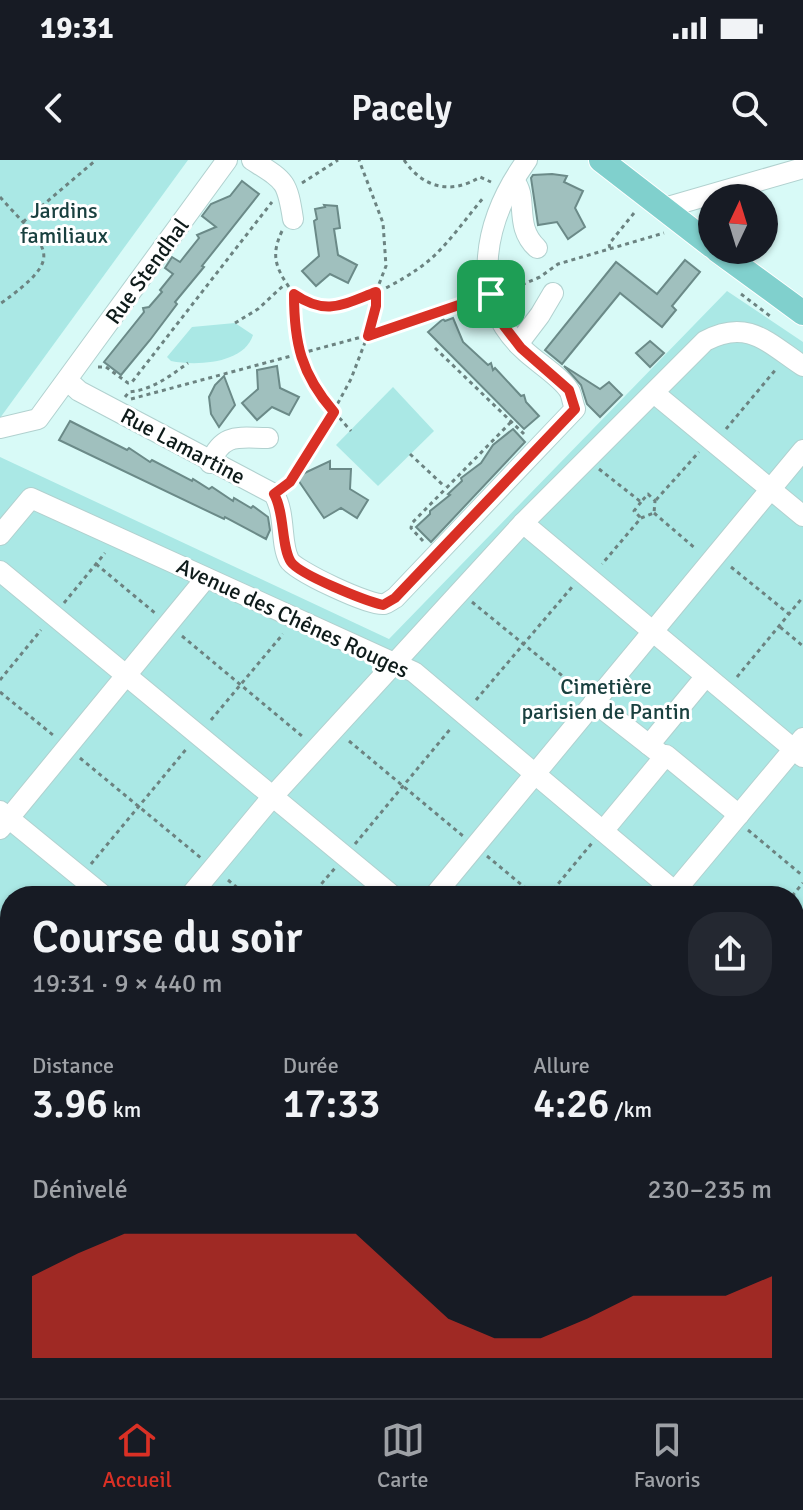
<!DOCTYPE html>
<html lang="fr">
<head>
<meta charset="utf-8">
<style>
  body { margin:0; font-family:Signika,sans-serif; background:#242831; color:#f1f3f6; height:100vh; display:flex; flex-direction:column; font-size:30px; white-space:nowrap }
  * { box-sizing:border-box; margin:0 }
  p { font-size:26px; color:#9ea1a6 }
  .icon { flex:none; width:44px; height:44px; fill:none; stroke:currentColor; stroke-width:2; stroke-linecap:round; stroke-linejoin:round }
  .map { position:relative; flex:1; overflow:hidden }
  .panel { position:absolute; left:0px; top:726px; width:804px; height:512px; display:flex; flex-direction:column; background:#171b24; border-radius:32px 32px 0 0; box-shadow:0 2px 6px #0004 }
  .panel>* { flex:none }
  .needle { width:52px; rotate:4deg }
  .tools { position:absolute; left:698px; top:24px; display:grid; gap:16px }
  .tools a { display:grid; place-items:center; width:80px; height:80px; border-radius:50%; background:#171b24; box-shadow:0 2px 6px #0004; font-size:40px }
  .pin { position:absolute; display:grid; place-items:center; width:68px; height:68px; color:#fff; margin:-34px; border-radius:16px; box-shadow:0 4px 12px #0006 }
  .round { display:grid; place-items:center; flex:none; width:84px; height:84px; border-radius:32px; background:#242831 }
  .head { display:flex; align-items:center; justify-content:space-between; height:136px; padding:0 32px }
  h1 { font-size:44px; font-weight:600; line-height:60px }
  .stats { display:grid; grid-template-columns:repeat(3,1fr); gap:12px; height:136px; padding:8px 32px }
  .stats div { display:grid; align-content:center }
  .stats b { font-size:40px; font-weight:600 }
  .stats small { font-size:22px; font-weight:400 }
  .stats p { font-size:22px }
  .chart { height:224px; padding:16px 32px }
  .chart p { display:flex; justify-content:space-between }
  .chart svg { width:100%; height:144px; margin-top:8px; fill:#d93025; opacity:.7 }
  .status { display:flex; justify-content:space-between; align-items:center; height:56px; padding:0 40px; background:#171b24; direction:ltr }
  .status svg { height:22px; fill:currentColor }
  header { display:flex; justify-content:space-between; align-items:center; height:104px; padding:0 32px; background:#171b24; font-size:36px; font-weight:600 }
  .dock { display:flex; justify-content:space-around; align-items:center; height:112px; border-top:2px solid #363941; background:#171b24; font-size:22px; color:#9ea1a6 }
  .dock a { display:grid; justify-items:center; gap:4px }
  .dock .on { color:#d93025 }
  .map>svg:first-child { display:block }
  .green { fill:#aae8e5; fill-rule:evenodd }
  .building { fill:#a0c0be; stroke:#6b8a88; stroke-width:2 }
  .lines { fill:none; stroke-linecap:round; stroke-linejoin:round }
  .minor-casing { stroke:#b1d1cf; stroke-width:22 }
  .major-casing { stroke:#fff; stroke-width:26 }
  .path { stroke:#6c8381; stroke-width:3; stroke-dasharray:4 4; stroke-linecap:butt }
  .minor { stroke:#fff; stroke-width:20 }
  .major { stroke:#80d0cd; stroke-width:24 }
  .route-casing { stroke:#fff; stroke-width:16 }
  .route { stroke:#d93025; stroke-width:10 }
  .labels { text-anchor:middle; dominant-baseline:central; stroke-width:6; stroke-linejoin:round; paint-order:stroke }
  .park-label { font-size:22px; fill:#19403f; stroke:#fff }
  .street-label { font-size:22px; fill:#0e1b1a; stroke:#fff }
</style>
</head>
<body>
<div class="status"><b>19:31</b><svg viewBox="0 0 49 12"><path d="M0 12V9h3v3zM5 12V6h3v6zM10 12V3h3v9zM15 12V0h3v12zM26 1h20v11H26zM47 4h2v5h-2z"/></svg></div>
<header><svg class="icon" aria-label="back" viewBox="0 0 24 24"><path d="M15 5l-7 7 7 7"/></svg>Pacely<svg class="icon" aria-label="search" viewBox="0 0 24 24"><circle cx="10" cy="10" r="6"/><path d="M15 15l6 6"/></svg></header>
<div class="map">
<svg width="803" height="1238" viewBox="0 0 803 1238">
  <rect width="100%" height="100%" fill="#d8faf7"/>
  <!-- green -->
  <g class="green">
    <path d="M0 0H188L0 258Z"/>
    <path d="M727 131 803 182V1238H0V297L389 479ZM10 736H794V1228H10Z"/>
    <path d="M235 163 253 175C244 204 196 206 171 201L167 197 192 167Z"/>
    <path d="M393 227 434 271 378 326 336 285Z"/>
  </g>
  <!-- building -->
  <g class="building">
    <path d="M552 14 567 16 564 22 583 31 575 48 585 67 568 79 557 62 538 65 531 18 533 15Z"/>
    <path d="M242 21 259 34 202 106 204 107 175 142 177 144 150 180 121 215 104 202 144 152 143 148 149 147 162 132 160 130 173 114 165 108 172 97 180 102 199 78 197 75 216 67 202 56 211 44 230 36Z"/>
    <path d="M324 45 337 46 340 68 334 69 338 95 357 105 348 123 330 114 316 126 302 111 319 96 314 61 317 59 315 49 325 47Z"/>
    <path d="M685 100 700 112 672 146 676 150 662 167 620 133 562 204 545 190 616 102 657 134Z"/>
    <path d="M453 158 463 182 488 205 491 203 493 210 495 208 521 236 524 235 526 242 539 256 524 269 428 172 443 159 445 161Z"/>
    <path d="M650 181 664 193 650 207 636 193Z"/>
    <path d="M277 206 280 228 299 237 289 255 272 247 257 260 242 243 258 229 257 210Z"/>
    <path d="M564 206 600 229 609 222 622 235 600 257 587 244 581 225Z"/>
    <path d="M224 216 235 245 219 267 211 254 209 237 215 225Z"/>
    <path d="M70 261 127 290 129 288 150 302 152 300 192 321 193 319 209 329 212 327 233 341 234 338 251 348 253 346 268 357 270 370 266 379 225 357 224 359 59 280Z"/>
    <path d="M513 269 525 282 431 382 416 367 430 354V351L450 335 448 334 462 321 461 318 481 303 493 285Z"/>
    <path d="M330 301V309H351L350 329 368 340 357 358 341 348 324 358 296 317Z"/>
  </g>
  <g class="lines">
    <!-- minor casing -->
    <g class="minor-casing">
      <g id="minor">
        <path d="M252 0C285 21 287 20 293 59"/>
        <path d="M514 21C529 37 513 66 537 88"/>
        <path d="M664 48 803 8"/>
        <path d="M518 184 540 155 553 133"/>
        <path d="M68 221 79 231 274 334C286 354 280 383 289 400 295 411 372 447 384 444 388 443 391 440 395 438L575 249C573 244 572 237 570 232 563 218 536 202 524 190 466 136 485 58 527 0"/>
        <path d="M654 233 803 356"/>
        <path d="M0 268 38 259 227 0"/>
        <path d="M210 303C223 272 239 278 268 278"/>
        <path d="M523 363 803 597"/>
        <path d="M0 375 31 338 414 512 680 736"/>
        <path d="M0 411 393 736"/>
        <path d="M594 542 658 592"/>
        <path d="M649 585 706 516"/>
        <path d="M0 651 104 736"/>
        <path d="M0 669 206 418"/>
        <path d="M603 671 666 595 739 655"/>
        <path d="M190 736 273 636 523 363 705 181C748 158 768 183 803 206"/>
        <path d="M434 736 803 290"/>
        <path d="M671 736 803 578"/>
        <path d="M794 829 803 837"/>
        <path d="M794 881 803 870"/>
        <path d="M0 893 10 901"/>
        <path d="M0 961 10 949"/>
        <path d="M794 1075 803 1083"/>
        <path d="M0 1133 10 1141"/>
        <path d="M794 1187 803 1176"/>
        <path d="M116 1228 129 1238"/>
        <path d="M404 1228 415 1238"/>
        <path d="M691 1228 704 1238"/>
        <path d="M12 1238 20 1228"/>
        <path d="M251 1238 260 1228"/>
        <path d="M494 1238 502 1228"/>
        <path d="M750 1238 759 1228"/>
      </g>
    </g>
    <!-- major casing -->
    <g class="major-casing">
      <g id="major">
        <path d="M601 0 712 86"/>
        <path d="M717 90 803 153"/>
      </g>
    </g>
    <!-- path -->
    <g class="path">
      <path d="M404 0C423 28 451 35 480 17L491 22"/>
      <path d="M302 23 338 0"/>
      <path d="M0 37C48 91 68 95 0 144"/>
      <path d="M23 62 96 0"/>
      <path d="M282 71C271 94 275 107 289 127 295 135 304 143 313 146 342 155 404 121 427 102 448 85 466 58 484 37"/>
      <path d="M610 88 609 84 634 53"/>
      <path d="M507 131 540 117 558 104 664 73"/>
      <path d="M294 134C295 200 307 222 351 271"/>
      <path d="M741 134 770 156"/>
      <path d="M235 163 258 149 285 124"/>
      <path d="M435 188 524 274"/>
      <path d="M98 207H106L128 223 132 222 272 42"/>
      <path d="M125 237 129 232C152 230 170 216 188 203"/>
      <path d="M131 239 384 171 473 140"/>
      <path d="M726 269 777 208"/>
      <path d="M410 294 445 327"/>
      <path d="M599 309 641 342 648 334 655 341 654 353 641 358 602 404"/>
      <path d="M287 325 313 289 351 219 372 164 376 132 386 106 383 63 359 0"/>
      <path d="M656 340 699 292"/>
      <path d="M641 342 634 351 641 358"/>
      <path d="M654 353 696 389"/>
      <path d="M423 381 411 368 412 363 511 262"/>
      <path d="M96 404 155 453"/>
      <path d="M731 407 789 454"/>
      <path d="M472 442 581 531"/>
      <path d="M64 443 105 393"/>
      <path d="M780 467 803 486"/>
      <path d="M182 476 302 576"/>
      <path d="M737 517 803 437"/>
      <path d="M0 520 41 470"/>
      <path d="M0 532 53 575"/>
      <path d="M476 540 572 427"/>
      <path d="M211 560 283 474"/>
      <path d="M349 581 463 676"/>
      <path d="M80 598 201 698"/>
      <path d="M748 670 803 716"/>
      <path d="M355 684 452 567"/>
      <path d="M487 696 535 736"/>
      <path d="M91 704 188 587"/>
      <path d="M228 720 247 736"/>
      <path d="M64 736 70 729"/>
      <path d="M311 736 335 708"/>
      <path d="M548 736 592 683"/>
      <path d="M792 736 803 723"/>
      <path d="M0 773 10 781"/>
      <path d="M0 813 10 801"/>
      <path d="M794 952 803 960"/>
      <path d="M0 1010 10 1019"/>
      <path d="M794 1021 803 1011"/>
      <path d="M0 1110 10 1098"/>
      <path d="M545 1228 557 1238"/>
      <path d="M375 1238 384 1228"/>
      <path d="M613 1238 621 1228"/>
    </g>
    <!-- minor -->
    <use href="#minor" class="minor"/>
    <!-- major -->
    <use href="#major" class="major"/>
  </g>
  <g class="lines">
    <!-- route casing -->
    <g class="route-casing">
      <path id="route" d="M376 132V146L368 176 491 134 494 153 521 188 569 230 575 249 395 438 383 445C366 441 300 415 291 402 281 387 285 353 274 334L290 322 334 252C301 214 294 183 294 134 326 156 342 145 376 132Z"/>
    </g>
    <!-- route -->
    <use href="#route" class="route"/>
  </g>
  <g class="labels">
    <!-- park labels -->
    <g class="park-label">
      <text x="64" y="50">Jardins<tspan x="64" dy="25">familiaux</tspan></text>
      <text x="606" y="526">Cimetière<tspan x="606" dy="25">parisien de Pantin</tspan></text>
    </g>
    <!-- street labels -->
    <g class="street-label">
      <text transform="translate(147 111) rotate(-54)">Rue Stendhal</text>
      <text transform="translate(183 286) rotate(28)">Rue Lamartine</text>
      <text transform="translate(293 458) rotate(25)">Avenue des Chênes Rouges</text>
    </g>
  </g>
</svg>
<div class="tools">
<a><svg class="needle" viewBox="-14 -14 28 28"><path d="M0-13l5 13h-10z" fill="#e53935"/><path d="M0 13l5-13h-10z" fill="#9ea1a6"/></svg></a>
</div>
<div class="pin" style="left:491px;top:134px;background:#1e9e55"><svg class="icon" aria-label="arrive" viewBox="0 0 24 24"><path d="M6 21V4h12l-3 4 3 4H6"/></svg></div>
<section class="panel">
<div class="head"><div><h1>Course du soir</h1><p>19:31 · 9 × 440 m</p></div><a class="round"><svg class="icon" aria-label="share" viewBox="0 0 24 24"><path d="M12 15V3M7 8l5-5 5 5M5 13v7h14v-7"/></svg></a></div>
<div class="stats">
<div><p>Distance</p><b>3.96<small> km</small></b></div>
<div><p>Durée</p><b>17:33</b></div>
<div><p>Allure</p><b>4:26<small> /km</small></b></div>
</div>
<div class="chart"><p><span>Dénivelé</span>230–235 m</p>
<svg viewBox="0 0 160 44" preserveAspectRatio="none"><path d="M0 44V19L10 12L20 6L30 6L40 6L50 6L60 6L70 6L80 19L90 32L100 38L110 38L120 32L130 25L140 25L150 25L160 19V44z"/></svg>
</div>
</section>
</div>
<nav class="dock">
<a class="on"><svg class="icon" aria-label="home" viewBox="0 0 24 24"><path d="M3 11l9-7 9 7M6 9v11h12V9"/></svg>Accueil</a>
<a><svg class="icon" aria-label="map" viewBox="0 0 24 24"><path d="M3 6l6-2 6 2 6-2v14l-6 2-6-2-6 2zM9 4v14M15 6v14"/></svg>Carte</a>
<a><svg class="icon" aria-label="saved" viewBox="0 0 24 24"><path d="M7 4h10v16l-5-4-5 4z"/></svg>Favoris</a>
</nav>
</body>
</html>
